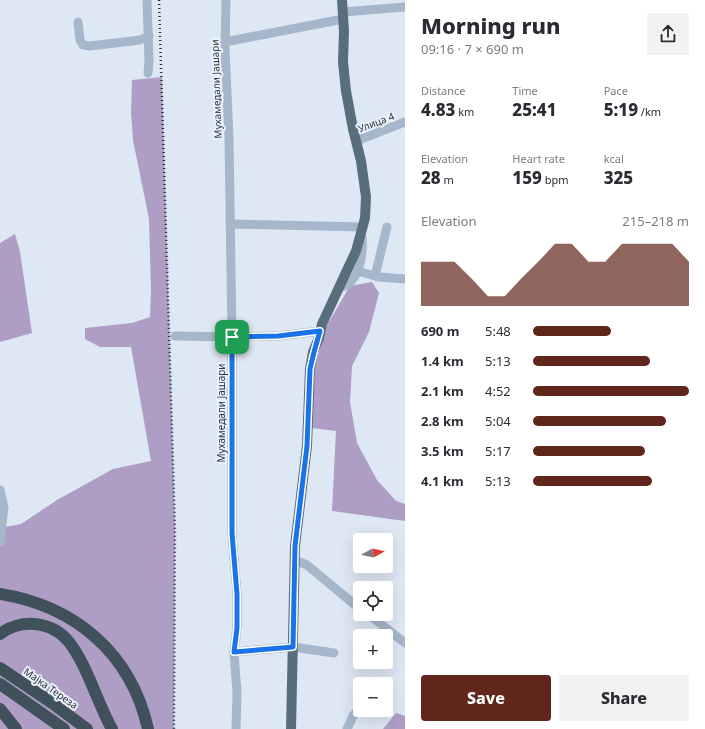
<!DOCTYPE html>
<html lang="en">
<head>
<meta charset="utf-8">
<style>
  body { margin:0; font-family:"Noto Sans",sans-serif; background:#f2f2f3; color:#2b2b33; height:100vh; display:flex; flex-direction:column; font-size:15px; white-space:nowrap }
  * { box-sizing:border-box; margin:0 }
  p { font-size:13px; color:#7c7c81 }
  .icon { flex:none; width:22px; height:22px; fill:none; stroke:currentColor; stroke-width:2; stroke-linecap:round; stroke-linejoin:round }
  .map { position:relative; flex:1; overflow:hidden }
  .panel { display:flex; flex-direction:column; background:#fff; width:300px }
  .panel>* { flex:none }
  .needle { width:26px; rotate:82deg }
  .tools { position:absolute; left:353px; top:533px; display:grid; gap:8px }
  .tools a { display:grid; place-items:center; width:40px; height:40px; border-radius:4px; background:#fff; box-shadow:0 4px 16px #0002; font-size:20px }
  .pin { position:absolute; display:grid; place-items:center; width:34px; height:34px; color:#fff; margin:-17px; border-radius:8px; box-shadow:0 2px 6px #0006 }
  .round { display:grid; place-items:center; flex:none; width:42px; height:42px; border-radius:4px; background:#f2f2f3 }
  .summary { display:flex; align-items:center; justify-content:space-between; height:68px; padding:0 16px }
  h1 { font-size:22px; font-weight:800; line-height:30px }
  .figures { display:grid; grid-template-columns:repeat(3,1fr); gap:6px; height:68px; padding:4px 16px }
  .figures div { display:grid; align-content:center }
  .figures b { font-size:17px; font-weight:800 }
  .figures small { font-size:11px; font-weight:400 }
  .figures p { font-size:11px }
  .chart { height:112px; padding:8px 16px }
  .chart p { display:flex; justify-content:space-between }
  .chart svg { width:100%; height:72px; margin-top:4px; fill:#60251b; opacity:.7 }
  .primary-button { display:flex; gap:8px; margin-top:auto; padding:8px 16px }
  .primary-button a { flex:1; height:46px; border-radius:4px; background:#60251b; color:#fff; font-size:16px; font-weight:800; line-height:46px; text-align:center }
  .primary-button a+a { background:#f2f2f3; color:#2b2b33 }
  ul { padding:0 16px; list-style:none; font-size:13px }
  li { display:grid; grid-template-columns:64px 48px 1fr; align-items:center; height:30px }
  li i { height:10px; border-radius:5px; background:#60251b }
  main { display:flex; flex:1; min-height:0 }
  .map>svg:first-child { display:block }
  .green { fill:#ae9dc5 }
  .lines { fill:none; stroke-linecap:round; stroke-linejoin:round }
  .minor { stroke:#a6b7cb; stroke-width:9 }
  .major { stroke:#596e7d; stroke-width:10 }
  .highway { stroke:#40515c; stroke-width:12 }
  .rail { stroke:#29343a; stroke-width:2.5; stroke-dasharray:1 3; stroke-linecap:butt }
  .route-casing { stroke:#fff; stroke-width:8 }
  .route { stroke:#1a73e8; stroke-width:5 }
  .labels { text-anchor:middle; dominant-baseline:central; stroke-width:4; stroke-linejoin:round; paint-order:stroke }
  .street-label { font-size:10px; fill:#29343a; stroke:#ebf1fb }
</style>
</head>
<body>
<main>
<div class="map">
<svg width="405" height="729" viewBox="0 0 405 729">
  <rect width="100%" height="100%" fill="#dee7f4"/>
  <!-- green -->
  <g class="green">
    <path d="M162 77 175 528 174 729H0V528L21 524 57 500 113 469 151 461 131 347H100L85 339V328L132 323 150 317 151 291 149 219 133 140 131 113 132 80Z"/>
    <path d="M15 234 20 252 32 333 0 342V243Z"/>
    <path d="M372 282 379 293 369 332 352 366 350 402 357 443 377 480 396 501 405 504V521L332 511 336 431 312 428 315 365 327 325 350 286Z"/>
    <path d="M396 713 405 716V729H383Z"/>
  </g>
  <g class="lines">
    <!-- minor -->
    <g class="minor">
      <path d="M147 0 149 61 148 73"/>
      <path d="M226 0 225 48 229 138 232 337V533L237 594V628L234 652 237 693 236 729"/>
      <path d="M343 12 405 7"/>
      <path d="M78 22 80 40 83 45 90 46 140 40 149 36"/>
      <path d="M225 42 343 19"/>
      <path d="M356 141 405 122"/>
      <path d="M230 224 363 227"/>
      <path d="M357 271 379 277 405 279"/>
      <path d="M375 276 387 227"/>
      <path d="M339 288C342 287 346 286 348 284 361 275 363 251 362 237"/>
      <path d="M175 336 232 337 278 336 321 331"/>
      <path d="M0 490 4 507 0 542"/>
      <path d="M295 560 307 565 360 609"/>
      <path d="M368 614 405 643"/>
      <path d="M234 652 293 647 334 653"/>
      <path d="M347 729 353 716 360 708"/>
    </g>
    <!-- major -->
    <path class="major" d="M291 729 295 546 307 446 310 369 313 352 319 338 322 324 356 251 365 218 366 197 361 161 353 129 346 91 343 62 344 31 342 0"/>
    <!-- highway -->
    <g class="highway">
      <path d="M0 594C75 606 131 653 148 729"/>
      <path d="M0 634C9 627 22 623 34 624 48 625 60 631 69 642 87 665 97 702 112 729"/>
      <path d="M0 668 52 703 87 729"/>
      <path d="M0 684 64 729"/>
      <path d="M0 709 16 729"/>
    </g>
    <!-- rail -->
    <path class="rail" d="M159 0 175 528 174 729"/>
  </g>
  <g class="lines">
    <!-- route casing -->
    <g class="route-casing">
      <path id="route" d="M320 331 314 352 310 369 307 446 295 546 293 647 234 652 237 628V594L232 533V337L278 336Z"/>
    </g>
    <!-- route -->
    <use href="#route" class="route"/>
  </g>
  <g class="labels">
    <!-- street labels -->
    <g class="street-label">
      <text transform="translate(216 89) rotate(-92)">Мухамедали Јашари</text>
      <text transform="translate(376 122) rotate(-21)">Улица 4</text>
      <text transform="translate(221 413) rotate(-90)">Мухамедали Јашари</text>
      <text transform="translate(51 688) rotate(35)">Мајка Тереза</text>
    </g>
  </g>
</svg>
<div class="tools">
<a><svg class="needle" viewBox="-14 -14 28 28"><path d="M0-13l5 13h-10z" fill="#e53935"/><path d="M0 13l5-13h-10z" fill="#7c7c81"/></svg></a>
<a><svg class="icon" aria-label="locate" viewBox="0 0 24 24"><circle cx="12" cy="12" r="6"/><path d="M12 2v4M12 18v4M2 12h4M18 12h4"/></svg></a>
<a>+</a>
<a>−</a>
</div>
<div class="pin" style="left:232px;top:337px;background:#1e9e55"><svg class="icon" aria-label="arrive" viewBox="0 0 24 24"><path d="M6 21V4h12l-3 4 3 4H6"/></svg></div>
</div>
<section class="panel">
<div class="summary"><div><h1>Morning run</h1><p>09:16 · 7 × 690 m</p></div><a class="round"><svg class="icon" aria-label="share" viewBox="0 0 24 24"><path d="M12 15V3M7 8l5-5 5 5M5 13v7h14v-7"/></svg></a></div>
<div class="figures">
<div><p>Distance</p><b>4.83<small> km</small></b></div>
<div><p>Time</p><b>25:41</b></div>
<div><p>Pace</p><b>5:19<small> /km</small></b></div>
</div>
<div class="figures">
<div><p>Elevation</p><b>28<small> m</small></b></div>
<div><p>Heart rate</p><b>159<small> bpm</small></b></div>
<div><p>kcal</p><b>325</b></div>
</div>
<div class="chart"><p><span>Elevation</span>215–218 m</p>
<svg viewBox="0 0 160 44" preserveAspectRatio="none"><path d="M0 44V17L10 17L20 17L30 27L40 38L50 38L60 27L70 17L80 6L90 6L100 17L110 17L120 6L130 6L140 6L150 6L160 17V44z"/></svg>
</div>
<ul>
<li><b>690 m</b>5:48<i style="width:50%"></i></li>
<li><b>1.4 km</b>5:13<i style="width:75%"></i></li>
<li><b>2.1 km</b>4:52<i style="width:100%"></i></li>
<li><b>2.8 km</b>5:04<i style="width:85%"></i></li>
<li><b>3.5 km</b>5:17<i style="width:72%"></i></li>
<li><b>4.1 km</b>5:13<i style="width:76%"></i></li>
</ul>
<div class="primary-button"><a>Save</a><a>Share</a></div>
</section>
</main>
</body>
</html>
